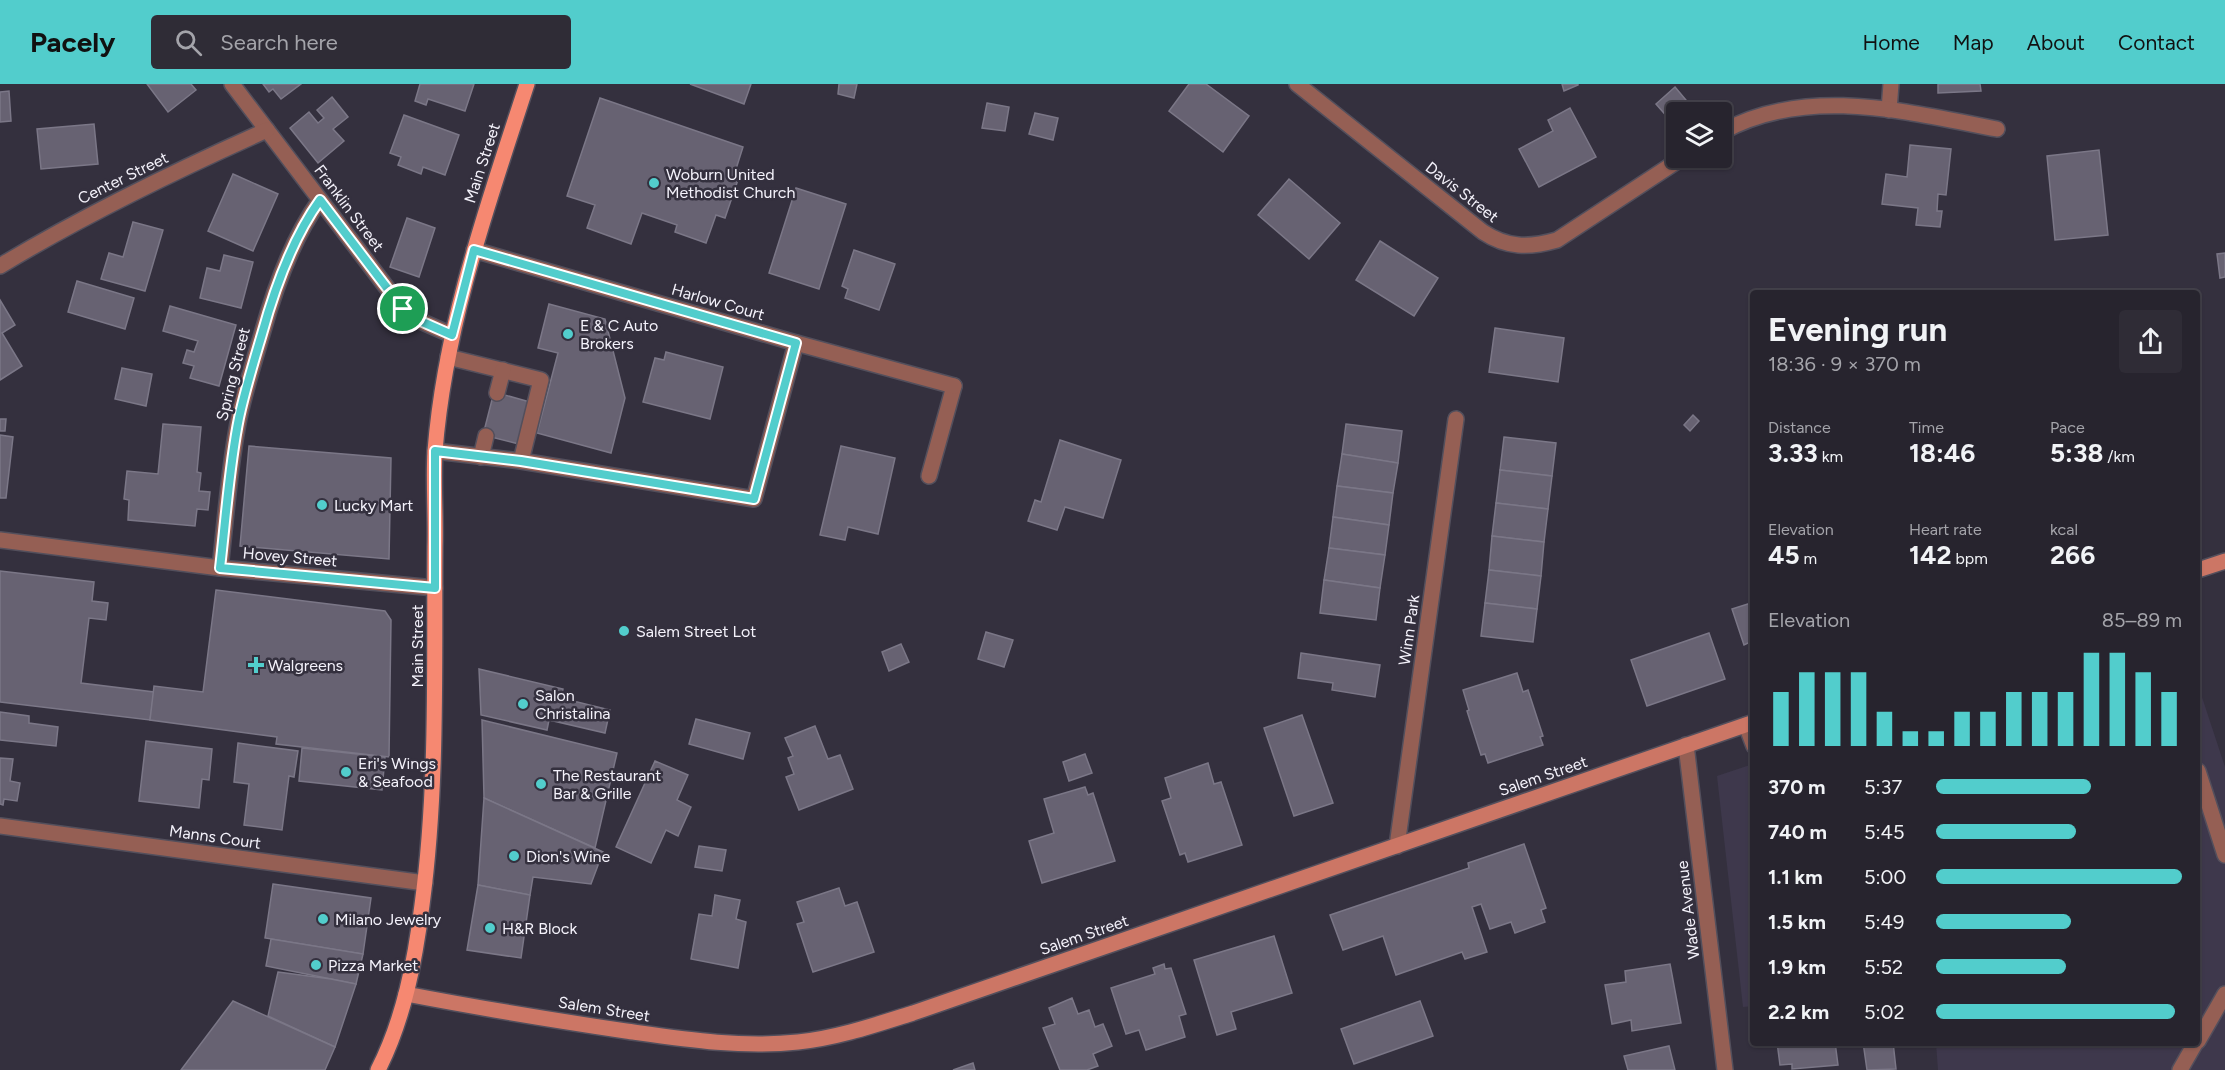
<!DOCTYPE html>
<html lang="en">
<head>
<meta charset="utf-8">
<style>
  body { margin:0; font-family:Figtree,sans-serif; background:#2f2c36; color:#f1f3f6; height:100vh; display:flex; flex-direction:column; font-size:22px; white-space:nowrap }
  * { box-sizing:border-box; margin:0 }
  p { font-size:20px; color:#a4a4aa }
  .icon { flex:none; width:33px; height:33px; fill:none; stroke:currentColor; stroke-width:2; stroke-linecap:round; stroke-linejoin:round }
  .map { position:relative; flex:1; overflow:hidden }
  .drawer { position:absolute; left:1750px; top:206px; width:450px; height:756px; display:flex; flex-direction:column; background:#27242e; border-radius:6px; box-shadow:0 2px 4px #0004,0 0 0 2px #43414a }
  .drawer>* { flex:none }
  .controls { position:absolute; left:1666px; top:18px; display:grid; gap:12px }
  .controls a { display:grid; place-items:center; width:66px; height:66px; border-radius:6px; background:#27242e; box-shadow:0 2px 4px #0004,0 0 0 2px #43414a; font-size:30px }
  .pin { position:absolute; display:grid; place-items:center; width:51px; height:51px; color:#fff; margin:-26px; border:3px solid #fff; border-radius:50%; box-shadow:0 2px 6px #0007 }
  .round { display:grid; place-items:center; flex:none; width:63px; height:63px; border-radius:6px; background:#2f2c36 }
  .head { display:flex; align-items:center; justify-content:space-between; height:102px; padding:0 18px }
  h1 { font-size:33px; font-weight:700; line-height:45px }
  .stats { display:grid; grid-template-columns:repeat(3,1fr); gap:9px; height:102px; padding:6px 18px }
  .stats div { display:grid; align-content:center }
  .stats b { font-size:26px; font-weight:700 }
  .stats small { font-size:16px; font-weight:400 }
  .stats p { font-size:16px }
  .chart { height:168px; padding:12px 18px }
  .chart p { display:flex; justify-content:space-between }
  .chart svg { width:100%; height:108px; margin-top:6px; stroke:#52cdcc; stroke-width:6 }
  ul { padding:0 18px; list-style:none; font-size:20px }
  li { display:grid; grid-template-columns:96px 72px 1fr; align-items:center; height:45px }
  li i { height:15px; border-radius:8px; background:#52cdcc }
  header { display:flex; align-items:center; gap:36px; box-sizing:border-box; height:84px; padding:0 30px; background:#52cdcc; color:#111 }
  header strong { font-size:28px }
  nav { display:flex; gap:33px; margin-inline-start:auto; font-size:21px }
  .search { width:420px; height:54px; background:#2f2c36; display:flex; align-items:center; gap:15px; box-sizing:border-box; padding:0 21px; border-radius:6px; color:#a4a4aa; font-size:22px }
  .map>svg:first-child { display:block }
  .built { fill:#3e384c }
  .building { fill:#676272; stroke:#7b7787; stroke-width:1.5 }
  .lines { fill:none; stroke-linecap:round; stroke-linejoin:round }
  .lane-casing { stroke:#534f5c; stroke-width:18 }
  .street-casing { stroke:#534f5c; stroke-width:18 }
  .secondary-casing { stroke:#534f5c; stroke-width:18 }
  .primary-casing { stroke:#534f5c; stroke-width:18 }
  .lane { stroke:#955f54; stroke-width:15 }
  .street { stroke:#955f54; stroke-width:15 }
  .secondary { stroke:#cc7665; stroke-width:15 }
  .primary { stroke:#f68871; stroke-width:15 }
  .route-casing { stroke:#fff; stroke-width:12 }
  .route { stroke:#52cdcc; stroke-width:8 }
  .poi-dot { fill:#52cdcc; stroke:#34303e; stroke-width:2 }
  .labels { text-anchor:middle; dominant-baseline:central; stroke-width:5; stroke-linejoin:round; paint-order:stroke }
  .street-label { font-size:16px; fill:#f4f2fb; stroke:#34303e }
  .poi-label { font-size:16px; fill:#f4f2fb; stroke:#34303e; text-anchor:start }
</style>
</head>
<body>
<header>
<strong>Pacely</strong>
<div class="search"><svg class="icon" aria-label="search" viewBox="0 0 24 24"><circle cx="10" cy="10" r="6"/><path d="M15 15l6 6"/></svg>Search here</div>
<nav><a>Home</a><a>Map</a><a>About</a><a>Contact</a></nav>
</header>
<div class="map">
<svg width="2225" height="986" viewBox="0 0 2225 986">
  <rect width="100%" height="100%" fill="#34303e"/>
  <!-- built -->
  <g class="built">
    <path d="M2198 601 2225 683V986H1938L1936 959 2198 958Z"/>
    <path d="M1753 680 1754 922 1743 923 1717 692Z"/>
  </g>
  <!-- building -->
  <g class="building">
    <path d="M147 0H191L196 6 168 28Z"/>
    <path d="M263 0H301L281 15 273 5 269 8Z"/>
    <path d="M420 0H474L465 27 428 15 426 21 415 17Z"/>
    <path d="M690 0H751L744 20Z"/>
    <path d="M839 0H857L854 14 838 10Z"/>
    <path d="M1189 0H1206L1249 32 1223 68 1169 27Z"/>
    <path d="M1562 0H1578V1L1564 7Z"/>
    <path d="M1938 0H1980L1981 7 1938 9Z"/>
    <path d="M1675 3 1696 28H1677V44L1656 20Z"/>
    <path d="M9 7 11 37 0 38V8Z"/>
    <path d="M332 13 348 33 333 45 344 57 318 79 290 44 309 28 318 39 324 34 317 26Z"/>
    <path d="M600 14 743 63 736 85 741 87 725 134 716 131 706 159 675 148 677 141 642 129 631 160 587 144 595 121 567 112Z"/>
    <path d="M987 19 1009 23 1005 47 982 44Z"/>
    <path d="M1570 24 1596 73 1539 103 1519 65 1553 47 1548 36Z"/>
    <path d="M1035 29 1058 34 1053 56 1029 50Z"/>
    <path d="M404 31 459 51 445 91 423 83 421 90 398 81 401 73 390 69Z"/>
    <path d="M94 40 98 80 41 85 37 45Z"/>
    <path d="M1910 61 1951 65 1946 111 1938 110 1937 127H1942L1940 143 1916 141 1918 124 1882 120 1886 90 1907 93Z"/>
    <path d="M2099 66 2108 151 2055 156 2047 72Z"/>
    <path d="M233 90 278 110 253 167 208 147Z"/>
    <path d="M1289 95 1340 139 1309 175 1258 131Z"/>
    <path d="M796 104 846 120 819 205 769 189Z"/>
    <path d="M407 134 435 144 419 193 390 183Z"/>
    <path d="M133 138 163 146 145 207 101 195 109 169 123 173Z"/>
    <path d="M1380 157 1438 194 1414 232 1356 196Z"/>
    <path d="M854 166 895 180 879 226 845 214 848 205 842 202Z"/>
    <path d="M2225 169V193L2220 194 2217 170Z"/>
    <path d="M224 171 253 178 241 224 200 214 207 184 220 187Z"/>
    <path d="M77 197 134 214 125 245 68 228Z"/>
    <path d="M0 216 15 241 2 249 22 282 0 296Z"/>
    <path d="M549 220 605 235 625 314 611 369 537 349 558 269 538 264Z"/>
    <path d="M170 222 236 241 219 302 190 294 194 282 183 279 187 266 194 268 198 257 163 247Z"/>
    <path d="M1495 244 1564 254 1558 298 1489 288Z"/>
    <path d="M666 268 723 283 710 335 643 318 655 274 664 276Z"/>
    <path d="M122 284 152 290 146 322 115 315Z"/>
    <path d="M494 308 530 318 519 360 483 351Z"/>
    <path d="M1693 331 1699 337 1690 347 1684 341Z"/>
    <path d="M0 335H6L5 347H0Z"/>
    <path d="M163 340 201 343 197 388 201 389 199 407 210 408 208 426 197 425 195 442 128 436 129 416 124 415 127 387 158 390Z"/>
    <path d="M1346 340 1402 347 1398 379 1342 370Z"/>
    <path d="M0 351 13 353 6 414H0Z"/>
    <path d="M1504 353 1556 359 1552 392 1500 386Z"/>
    <path d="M1060 356 1121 376 1103 434 1065 423 1057 446 1028 437 1035 416 1041 418Z"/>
    <path d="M249 362 391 374 389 475 240 462Z"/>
    <path d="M841 362 895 374 878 450 848 443 845 456 820 451Z"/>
    <path d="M1342 370 1398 379 1393 409 1337 402Z"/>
    <path d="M1500 386 1552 392 1548 425 1496 419Z"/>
    <path d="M1337 402 1393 409 1389 441 1333 433Z"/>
    <path d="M1496 419 1548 425 1544 458 1492 452Z"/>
    <path d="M1333 433 1389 441 1385 471 1329 464Z"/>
    <path d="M1492 452 1544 458 1541 492 1489 486Z"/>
    <path d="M1329 464 1385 471 1380 504 1324 496Z"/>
    <path d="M1489 486 1541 492 1537 525 1485 519Z"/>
    <path d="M0 487 94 498 92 517 108 519 106 536 89 534 81 599 154 608 150 636 0 618Z"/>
    <path d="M1324 496 1380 504 1376 536 1320 529Z"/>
    <path d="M216 506 385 527 391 536 389 673 276 660 277 653 150 636 154 602 203 608Z"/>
    <path d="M1754 518V568L1750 558 1744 561 1732 525Z"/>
    <path d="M1485 519 1537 525 1533 558 1481 552Z"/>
    <path d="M986 548 1013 556 1004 583 978 575Z"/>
    <path d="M1709 549 1725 595 1647 622 1631 576Z"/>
    <path d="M901 560 909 578 889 587 882 568Z"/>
    <path d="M1301 569 1380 581 1375 613 1332 606 1333 599 1298 594Z"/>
    <path d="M479 585 563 605 561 614 610 626 605 649 549 636 547 646 481 631Z"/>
    <path d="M1517 589 1523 608 1528 606 1543 652 1540 653 1543 661 1488 679 1485 670 1481 671 1467 627 1469 626 1463 606Z"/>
    <path d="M0 628 29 632V639L58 643 56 662 0 656Z"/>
    <path d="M1302 631 1333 719 1294 732 1264 644Z"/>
    <path d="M696 635 750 649 743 675 689 660Z"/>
    <path d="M482 636 617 669 595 764 484 714Z"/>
    <path d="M815 642 828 675 840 671 853 705 799 726 786 693 794 690 788 674 793 672 785 654Z"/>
    <path d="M146 657 212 665 209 696 202 695 199 724 139 717Z"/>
    <path d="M238 659 298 667 294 693 289 692 282 746 244 741 249 700 234 698Z"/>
    <path d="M302 664 385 673 382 706 299 697Z"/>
    <path d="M1085 670 1092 689 1069 697 1063 678Z"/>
    <path d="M0 674 13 675 10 697 20 699 17 717 4 715 3 721 0 720Z"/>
    <path d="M655 677 688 691 677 716 691 723 678 752 666 746 651 779 616 763Z"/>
    <path d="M1208 679 1214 700 1221 698 1242 761 1188 778 1185 769 1180 771 1162 717 1171 714 1165 694Z"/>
    <path d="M1085 703 1088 711 1093 709 1115 777 1042 799 1029 757 1054 749 1044 715Z"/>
    <path d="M484 714 603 768 591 800 533 793 530 811 478 801Z"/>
    <path d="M1524 760 1546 824 1541 826 1545 838 1515 849 1511 838 1490 845 1481 820 1472 823 1487 868 1465 875 1462 868 1396 891 1383 852 1343 866 1330 831 1469 784 1468 779Z"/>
    <path d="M699 762 726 766 722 787 695 783Z"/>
    <path d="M273 800 371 814 363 870 265 854Z"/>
    <path d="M478 801 530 811 521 874 467 866Z"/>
    <path d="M839 804 845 822 857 818 874 868 813 888 797 840 804 838 797 818Z"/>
    <path d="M715 811 740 816 736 835 746 838 738 884 691 875 699 830 712 832Z"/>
    <path d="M1274 852 1292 909 1231 928 1236 945 1217 951 1194 876Z"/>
    <path d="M271 855 363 870 356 900 266 882Z"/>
    <path d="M1164 880 1165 885 1171 884 1186 930 1179 932 1185 953 1146 966 1139 946 1126 950 1111 904 1155 890 1153 884Z"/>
    <path d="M1670 880 1681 939 1632 947 1631 936 1612 940 1605 901 1626 898 1625 887Z"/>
    <path d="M278 888 331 895 356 900 335 963 268 932Z"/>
    <path d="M1072 914 1078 930 1089 926 1095 943 1103 940 1112 962 1093 970 1098 982 1087 986H1060L1043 944 1055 940 1049 924Z"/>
    <path d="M233 917 335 963 325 986H181Z"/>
    <path d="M1420 917 1433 952 1354 980 1341 945Z"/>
    <path d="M1777 958H1835L1838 981 1792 985V980L1780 981Z"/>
    <path d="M1863 958H1893L1896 985 1867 986Z"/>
    <path d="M1669 962 1675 986H1628L1624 972Z"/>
    <path d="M973 979 975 986H953Z"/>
  </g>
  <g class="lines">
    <!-- lane casing -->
    <g class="lane-casing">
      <g id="lane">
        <path d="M448 273 541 296 521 377"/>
        <path d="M497 309 503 286"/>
        <path d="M435 367 521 377 754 415 796 259"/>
        <path d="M481 373 486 352"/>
        <path d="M929 392 954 302"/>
        <path d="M1746 641 1754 662"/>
        <path d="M2198 687 2225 771"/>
        <path d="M2198 957 2225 910"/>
        <path d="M2180 986 2196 958"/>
      </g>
    </g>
    <!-- street casing -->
    <g class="street-casing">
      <g id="street">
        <path d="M232 0 403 225 418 236 452 251"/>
        <path d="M1297 0 1483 148C1507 164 1529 164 1557 156L1682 74"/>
        <path d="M1889 26 1891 0"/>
        <path d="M1722 48C1807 1 1907 28 1997 45"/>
        <path d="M474 166 796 259 954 302"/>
        <path d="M0 182C86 130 175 87 267 46"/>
        <path d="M0 456 220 484 435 504"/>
        <path d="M220 484C226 434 229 383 239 334 245 306 254 277 262 250 275 203 292 155 320 116"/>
        <path d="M1686 661 1725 986"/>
        <path d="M0 742 425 799"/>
        <path d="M1397 762 1456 335"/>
      </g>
    </g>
    <!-- secondary casing -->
    <g class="secondary-casing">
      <g id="secondary">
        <path d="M2198 486 2225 477"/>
        <path d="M406 910C479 924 552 936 626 947 683 955 740 964 798 958 837 954 875 941 913 929L1754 638"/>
      </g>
    </g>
    <!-- primary casing -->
    <g class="primary-casing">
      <path id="primary" d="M378 986C404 935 415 877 422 821 438 702 434 582 435 463 436 431 433 398 435 367 445 240 488 120 527 0"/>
    </g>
    <!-- lane -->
    <use href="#lane" class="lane"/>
    <!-- street -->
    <use href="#street" class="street"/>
    <!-- secondary -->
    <use href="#secondary" class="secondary"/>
    <!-- primary -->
    <use href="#primary" class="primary"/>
  </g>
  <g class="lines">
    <!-- route casing -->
    <g class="route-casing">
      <path id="route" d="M320 116 403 225 418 236 452 251 474 166 796 259 754 415 521 377 435 367V504L220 484C226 434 229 383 239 334 245 306 254 277 262 250 275 203 292 155 320 116Z"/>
    </g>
    <!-- route -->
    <use href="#route" class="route"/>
  </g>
  <!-- markers -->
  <g class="poi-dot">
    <circle cx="654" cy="99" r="6"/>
    <circle cx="568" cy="250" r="6"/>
    <circle cx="322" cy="421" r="6"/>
    <circle cx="624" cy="547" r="6"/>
    <path d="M253 572h6v6h6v6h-6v6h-6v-6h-6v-6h6z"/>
    <circle cx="523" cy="620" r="6"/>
    <circle cx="346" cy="688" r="6"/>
    <circle cx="541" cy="700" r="6"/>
    <circle cx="514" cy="772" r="6"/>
    <circle cx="323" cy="835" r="6"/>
    <circle cx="490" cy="844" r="6"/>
    <circle cx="316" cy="881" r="6"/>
  </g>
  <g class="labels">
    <!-- street labels -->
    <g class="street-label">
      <text transform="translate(482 79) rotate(-72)">Main Street</text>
      <text transform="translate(123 94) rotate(-26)">Center Street</text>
      <text transform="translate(1462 108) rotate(38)">Davis Street</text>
      <text transform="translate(349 124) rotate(53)">Franklin Street</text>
      <text transform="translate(718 218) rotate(16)">Harlow Court</text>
      <text transform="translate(233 290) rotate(-76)">Spring Street</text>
      <text transform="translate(290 473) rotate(5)">Hovey Street</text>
      <text transform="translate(1409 546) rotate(-82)">Winn Park</text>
      <text transform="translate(417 562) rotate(-90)">Main Street</text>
      <text transform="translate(1543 692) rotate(-19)">Salem Street</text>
      <text transform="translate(215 753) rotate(8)">Manns Court</text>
      <text transform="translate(1688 826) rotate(-97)">Wade Avenue</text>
      <text transform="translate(1084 851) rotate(-19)">Salem Street</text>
      <text transform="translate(604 925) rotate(9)">Salem Street</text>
    </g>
    <!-- poi labels -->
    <g class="poi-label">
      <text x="666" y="90">Woburn United<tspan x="666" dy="18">Methodist Church</tspan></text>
      <text x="580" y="241">E &amp; C Auto<tspan x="580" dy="18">Brokers</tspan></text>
      <text x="334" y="421">Lucky Mart</text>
      <text x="636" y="547">Salem Street Lot</text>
      <text x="268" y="581">Walgreens</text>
      <text x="535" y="611">Salon<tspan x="535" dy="18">Christalina</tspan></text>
      <text x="358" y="679">Eri's Wings<tspan x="358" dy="18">&amp; Seafood</tspan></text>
      <text x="553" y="691">The Restaurant<tspan x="553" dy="18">Bar &amp; Grille</tspan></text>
      <text x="526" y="772">Dion's Wine</text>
      <text x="335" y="835">Milano Jewelry</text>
      <text x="502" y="844">H&amp;R Block</text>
      <text x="328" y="881">Pizza Market</text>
    </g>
  </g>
</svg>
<div class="controls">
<a><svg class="icon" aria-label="layers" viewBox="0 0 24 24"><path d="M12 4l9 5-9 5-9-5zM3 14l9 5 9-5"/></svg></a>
</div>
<div class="pin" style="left:403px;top:225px;background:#1e9e55"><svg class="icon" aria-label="arrive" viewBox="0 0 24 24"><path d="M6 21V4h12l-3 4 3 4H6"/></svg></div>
<section class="drawer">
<div class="head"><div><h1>Evening run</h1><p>18:36 · 9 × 370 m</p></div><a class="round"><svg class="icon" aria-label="share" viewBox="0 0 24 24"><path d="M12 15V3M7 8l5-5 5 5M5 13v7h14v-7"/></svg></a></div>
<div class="stats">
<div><p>Distance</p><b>3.33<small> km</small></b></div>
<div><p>Time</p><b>18:46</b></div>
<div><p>Pace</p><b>5:38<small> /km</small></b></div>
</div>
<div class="stats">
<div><p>Elevation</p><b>45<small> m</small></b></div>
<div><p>Heart rate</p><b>142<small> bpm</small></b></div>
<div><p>kcal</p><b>266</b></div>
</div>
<div class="chart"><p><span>Elevation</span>85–89 m</p>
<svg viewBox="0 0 160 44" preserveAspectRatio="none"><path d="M5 44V22M15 44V14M25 44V14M35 44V14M45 44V30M55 44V38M65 44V38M75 44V30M85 44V30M95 44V22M105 44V22M115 44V22M125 44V6M135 44V6M145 44V14M155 44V22"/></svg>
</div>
<ul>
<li><b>370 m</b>5:37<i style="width:63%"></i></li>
<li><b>740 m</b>5:45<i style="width:57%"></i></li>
<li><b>1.1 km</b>5:00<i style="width:100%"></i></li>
<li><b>1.5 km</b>5:49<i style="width:55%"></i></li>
<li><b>1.9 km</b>5:52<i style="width:53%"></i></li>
<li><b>2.2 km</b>5:02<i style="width:97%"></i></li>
</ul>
</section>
</div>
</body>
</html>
